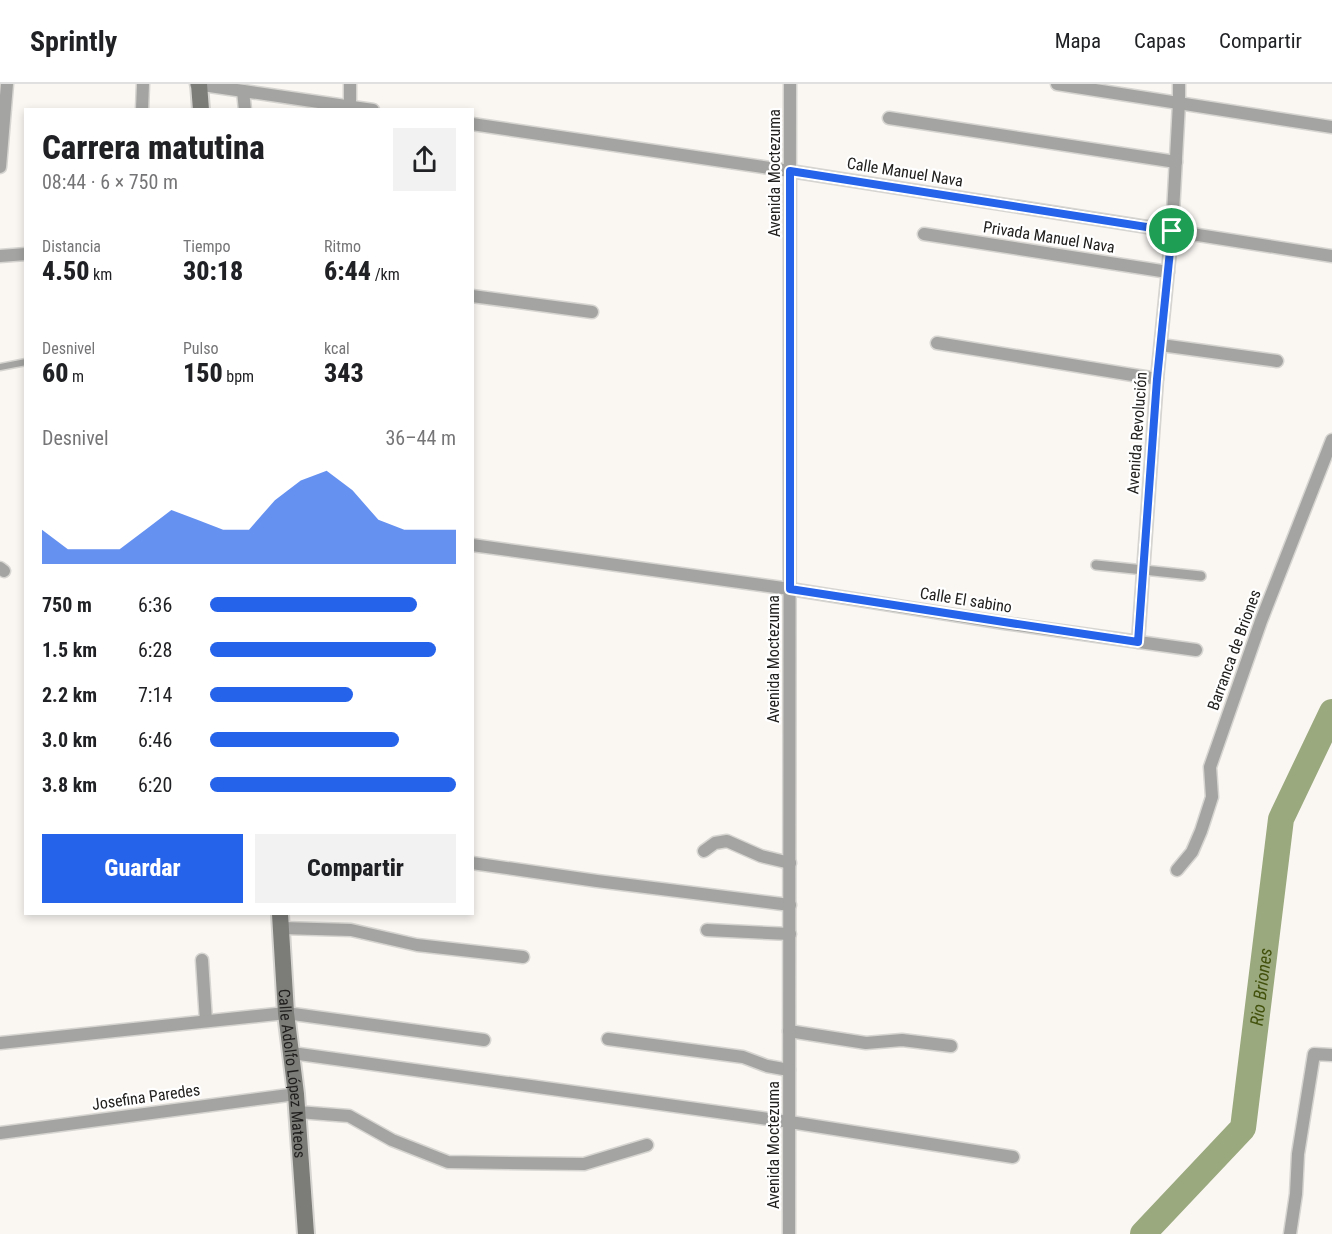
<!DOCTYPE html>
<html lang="es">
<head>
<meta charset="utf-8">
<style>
  body { margin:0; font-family:"Roboto Condensed",sans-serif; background:#f2f2f2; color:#202124; height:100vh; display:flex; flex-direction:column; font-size:22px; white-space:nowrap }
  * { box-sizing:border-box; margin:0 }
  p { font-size:20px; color:#757577 }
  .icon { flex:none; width:33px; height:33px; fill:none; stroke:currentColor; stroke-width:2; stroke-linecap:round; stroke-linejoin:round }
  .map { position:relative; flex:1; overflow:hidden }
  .details { position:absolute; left:24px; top:24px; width:450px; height:807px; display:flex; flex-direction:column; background:#fff; border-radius:0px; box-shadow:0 3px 9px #0003 }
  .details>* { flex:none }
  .pin { position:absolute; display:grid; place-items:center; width:51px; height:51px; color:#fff; margin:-26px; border:3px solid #fff; border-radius:50%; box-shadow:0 2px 6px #0007 }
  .round { display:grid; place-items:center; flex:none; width:63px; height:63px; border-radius:0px; background:#f2f2f2 }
  .summary { display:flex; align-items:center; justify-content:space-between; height:102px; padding:0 18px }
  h1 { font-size:33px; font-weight:800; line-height:45px }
  .metrics { display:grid; grid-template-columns:repeat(3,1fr); gap:9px; height:102px; padding:6px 18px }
  .metrics div { display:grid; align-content:center }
  .metrics b { font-size:26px; font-weight:800 }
  .metrics small { font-size:16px; font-weight:400 }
  .metrics p { font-size:16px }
  .chart { height:168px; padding:12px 18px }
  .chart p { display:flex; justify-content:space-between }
  .chart svg { width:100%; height:108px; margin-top:6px; fill:#2563eb; opacity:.7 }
  .primary-button { display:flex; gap:12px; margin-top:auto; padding:12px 18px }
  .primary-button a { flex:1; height:69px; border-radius:0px; background:#2563eb; color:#fff; font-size:24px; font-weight:800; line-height:69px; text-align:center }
  .primary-button a+a { background:#f2f2f2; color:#202124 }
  ul { padding:0 18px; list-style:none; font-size:20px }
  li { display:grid; grid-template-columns:96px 72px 1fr; align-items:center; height:45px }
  li i { height:15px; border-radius:8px; background:#2563eb }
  header { display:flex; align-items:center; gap:36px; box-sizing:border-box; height:84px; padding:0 30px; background:#fff; border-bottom:2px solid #e0e0e0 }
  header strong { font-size:28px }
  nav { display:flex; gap:33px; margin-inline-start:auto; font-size:21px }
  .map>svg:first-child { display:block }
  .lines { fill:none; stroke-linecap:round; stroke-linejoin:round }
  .river { stroke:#9ba97e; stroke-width:26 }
  .service-casing { stroke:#d7d5d1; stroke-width:9 }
  .pedestrian-casing { stroke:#d7d5d1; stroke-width:12 }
  .minor-casing { stroke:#d7d5d1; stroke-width:15 }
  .secondary-casing { stroke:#d7d5d1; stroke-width:20 }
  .service { stroke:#a4a4a2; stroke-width:6 }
  .pedestrian { stroke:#a4a4a2; stroke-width:9 }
  .minor { stroke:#a4a4a2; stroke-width:12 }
  .secondary { stroke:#7c7c79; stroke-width:16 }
  .route-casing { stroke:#fff; stroke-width:12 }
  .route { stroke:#2563eb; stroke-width:8 }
  .labels { text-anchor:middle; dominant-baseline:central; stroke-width:4.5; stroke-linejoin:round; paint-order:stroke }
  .street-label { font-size:16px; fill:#21201f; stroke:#fff }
  .water-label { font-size:18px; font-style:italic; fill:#42520d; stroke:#fff }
</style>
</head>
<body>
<header>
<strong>Sprintly</strong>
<nav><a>Mapa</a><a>Capas</a><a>Compartir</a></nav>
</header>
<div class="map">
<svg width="1332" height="1150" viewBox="0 0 1332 1150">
  <rect width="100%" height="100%" fill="#faf7f3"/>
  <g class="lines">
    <!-- river -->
    <path class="river" id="s1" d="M1143 1150 1243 1044 1281 735 1332 628"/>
    <!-- service casing -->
    <g class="service-casing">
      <path id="service" d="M0 283 26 278"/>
    </g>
    <!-- pedestrian casing -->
    <g class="pedestrian-casing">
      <path id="pedestrian" d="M1096 481 1201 492"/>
    </g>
    <!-- minor casing -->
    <g class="minor-casing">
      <g id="minor">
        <path d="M196 0 373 26"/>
        <path d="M350 0V22"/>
        <path d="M1057 0 1332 43"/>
        <path d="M243 7 245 26"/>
        <path d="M142 26 143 0"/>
        <path d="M889 34 1176 78"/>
        <path d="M472 40 790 87 1332 172"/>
        <path d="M0 83 7 0"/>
        <path d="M924 150 1168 188"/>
        <path d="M0 172 26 170"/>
        <path d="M472 212 592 228"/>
        <path d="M937 259 1157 295"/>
        <path d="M1161 261 1277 277"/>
        <path d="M472 461 790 505 1004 539 1196 566"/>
        <path d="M0 484 4 487"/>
        <path d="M1138 558 1157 295 1172 147 1179 19V0"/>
        <path d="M704 767 715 759 727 757 761 772 790 779"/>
        <path d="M472 779 597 797 790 821"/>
        <path d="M1177 786 1192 768 1201 747 1212 713 1210 683 1261 537 1332 356"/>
        <path d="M282 844 351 846 417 861 523 873"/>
        <path d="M707 846 790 850"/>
        <path d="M202 876 206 937"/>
        <path d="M789 947 866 959 902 956 951 962"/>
        <path d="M608 955 743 973 767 982 789 986"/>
        <path d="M0 959 286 929 484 956"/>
        <path d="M292 969 790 1038 1013 1073"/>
        <path d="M298 1028 349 1032 392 1056 448 1078 584 1080 647 1061"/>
        <path d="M0 1049 296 1010"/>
        <path d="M789 1150 790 0"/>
        <path d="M1290 1150 1296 1110 1298 1070 1314 970 1332 971"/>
      </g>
    </g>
    <!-- secondary casing -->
    <g class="secondary-casing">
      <g id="secondary">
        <path d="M199 0 201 26"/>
        <path id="s2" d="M280 830 286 929 296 1010 306 1150"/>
      </g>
    </g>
    <!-- service -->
    <use href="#service" class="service"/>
    <!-- pedestrian -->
    <use href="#pedestrian" class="pedestrian"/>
    <!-- minor -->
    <use href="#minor" class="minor"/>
    <!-- secondary -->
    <use href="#secondary" class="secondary"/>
  </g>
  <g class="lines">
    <!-- route casing -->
    <g class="route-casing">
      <path id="route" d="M790 87 1172 147 1157 295 1138 558 1004 538 790 505Z"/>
    </g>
    <!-- route -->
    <use href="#route" class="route"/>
  </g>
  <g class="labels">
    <!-- street labels -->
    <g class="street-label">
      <text transform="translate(905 88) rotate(9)">Calle Manuel Nava</text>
      <text transform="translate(774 89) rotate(-90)">Avenida Moctezuma</text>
      <text transform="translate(1049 153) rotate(9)">Privada Manuel Nava</text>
      <text transform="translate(1137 349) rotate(-86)">Avenida Revolución</text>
      <text transform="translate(966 516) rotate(9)">Calle El sabino</text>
      <text transform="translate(1234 566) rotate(-70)">Barranca de Briones</text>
      <text transform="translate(773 575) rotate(-90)">Avenida Moctezuma</text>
      <text stroke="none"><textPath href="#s2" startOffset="160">Calle Adolfo López Mateos</textPath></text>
      <text transform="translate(146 1013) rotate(-8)">Josefina Paredes</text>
      <text transform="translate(773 1061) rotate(-90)">Avenida Moctezuma</text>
    </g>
    <!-- water labels -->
    <g class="water-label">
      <text stroke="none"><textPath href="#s1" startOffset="288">Rio Briones</textPath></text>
    </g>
  </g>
</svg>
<div class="pin" style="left:1172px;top:147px;background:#1e9e55"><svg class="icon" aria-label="arrive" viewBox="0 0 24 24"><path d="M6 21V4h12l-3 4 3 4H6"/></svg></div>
<section class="details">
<div class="summary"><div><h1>Carrera matutina</h1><p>08:44 · 6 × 750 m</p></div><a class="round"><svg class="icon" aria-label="share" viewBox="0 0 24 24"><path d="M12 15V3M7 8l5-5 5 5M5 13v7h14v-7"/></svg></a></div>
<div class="metrics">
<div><p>Distancia</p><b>4.50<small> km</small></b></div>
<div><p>Tiempo</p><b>30:18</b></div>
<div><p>Ritmo</p><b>6:44<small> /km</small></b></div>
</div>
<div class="metrics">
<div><p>Desnivel</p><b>60<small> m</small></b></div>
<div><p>Pulso</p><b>150<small> bpm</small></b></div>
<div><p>kcal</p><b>343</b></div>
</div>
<div class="chart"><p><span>Desnivel</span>36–44 m</p>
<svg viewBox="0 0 160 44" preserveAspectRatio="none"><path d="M0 44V30L10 38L20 38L30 38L40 30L50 22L60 26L70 30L80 30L90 18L100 10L110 6L120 14L130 26L140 30L150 30L160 30V44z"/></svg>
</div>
<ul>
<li><b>750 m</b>6:36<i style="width:84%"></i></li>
<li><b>1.5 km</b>6:28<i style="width:92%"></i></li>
<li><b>2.2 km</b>7:14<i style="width:58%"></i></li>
<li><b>3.0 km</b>6:46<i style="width:77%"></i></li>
<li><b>3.8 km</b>6:20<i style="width:100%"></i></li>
</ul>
<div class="primary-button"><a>Guardar</a><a>Compartir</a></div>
</section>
</div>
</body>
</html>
